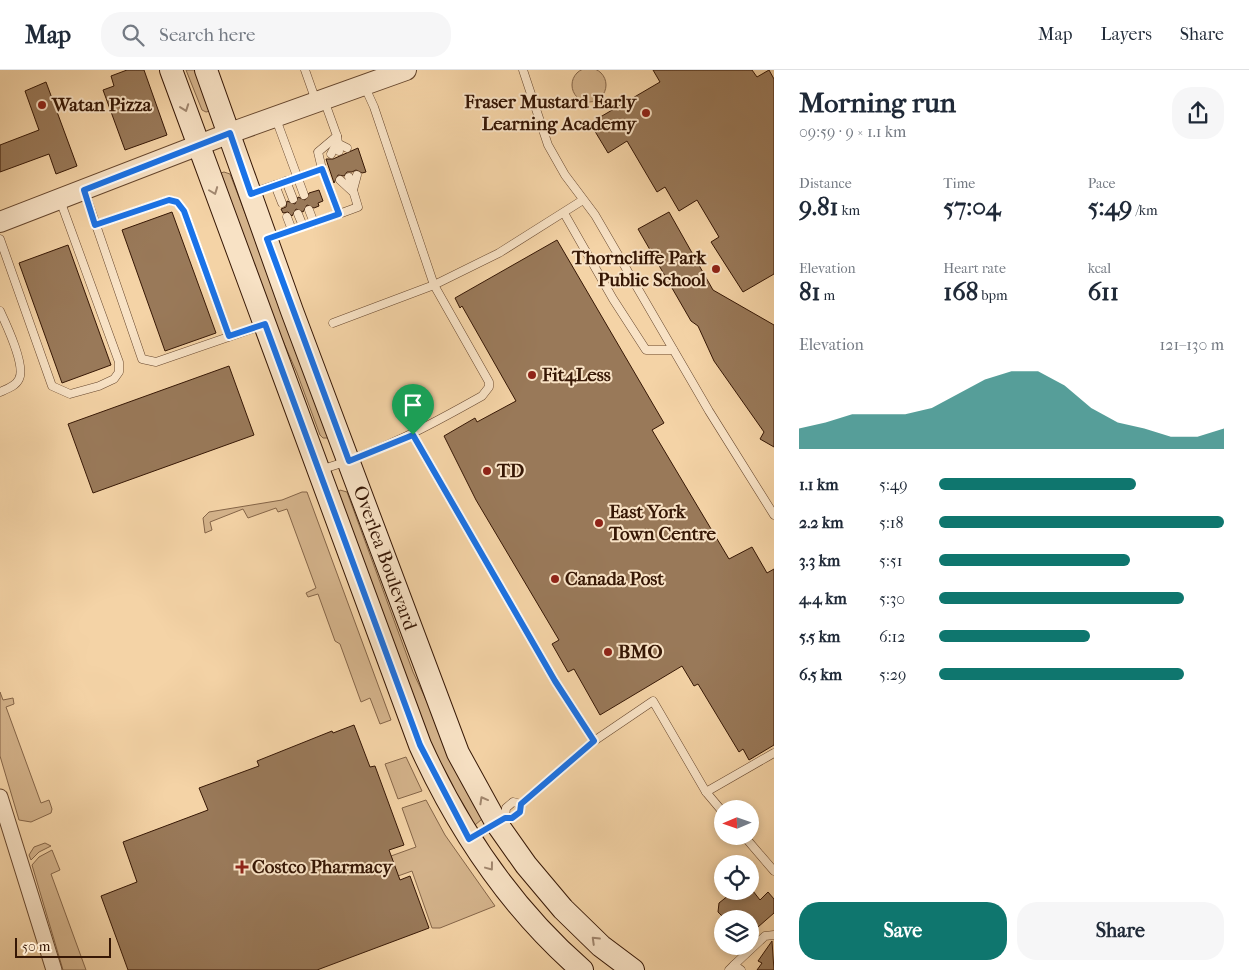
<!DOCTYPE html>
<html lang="en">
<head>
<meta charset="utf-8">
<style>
  body { margin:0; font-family:"IM FELL French Canon",serif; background:#f6f6f7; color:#1f2937; height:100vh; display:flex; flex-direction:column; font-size:19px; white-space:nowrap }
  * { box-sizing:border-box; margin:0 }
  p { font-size:16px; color:#747a83 }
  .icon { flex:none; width:28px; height:28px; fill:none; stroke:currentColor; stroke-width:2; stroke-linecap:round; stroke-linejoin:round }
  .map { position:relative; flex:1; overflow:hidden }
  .panel { display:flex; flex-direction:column; background:#fff; width:475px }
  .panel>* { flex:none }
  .needle { width:32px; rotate:268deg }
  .controls { position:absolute; left:714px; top:730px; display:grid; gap:10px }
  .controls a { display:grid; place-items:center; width:45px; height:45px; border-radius:50%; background:#fff; box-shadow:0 2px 8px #0003; font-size:25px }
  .scale { position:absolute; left:15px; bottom:12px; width:96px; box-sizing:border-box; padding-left:5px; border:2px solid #361705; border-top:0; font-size:14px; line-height:18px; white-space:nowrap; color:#361705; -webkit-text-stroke:4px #f8e2c5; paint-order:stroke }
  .pin { position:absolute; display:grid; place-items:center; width:42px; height:42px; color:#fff; margin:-51px -21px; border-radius:50% 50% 50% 0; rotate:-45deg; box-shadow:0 0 5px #0007 }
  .pin .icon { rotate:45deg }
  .round { display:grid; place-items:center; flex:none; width:52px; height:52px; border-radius:20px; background:#f6f6f7 }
  .summary { display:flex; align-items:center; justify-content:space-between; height:85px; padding:0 25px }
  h1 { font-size:28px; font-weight:800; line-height:38px }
  .stats { display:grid; grid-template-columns:repeat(3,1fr); gap:8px; height:85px; padding:5px 25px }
  .stats div { display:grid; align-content:center }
  .stats b { font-size:25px; font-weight:800 }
  .stats small { font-size:14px; font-weight:400 }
  .stats p { font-size:14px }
  .chart { height:140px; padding:10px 25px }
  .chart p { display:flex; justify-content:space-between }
  .chart svg { width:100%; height:90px; margin-top:5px; fill:#0f766e; opacity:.7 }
  .cta { display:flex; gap:10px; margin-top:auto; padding:10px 25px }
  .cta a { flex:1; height:58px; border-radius:20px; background:#0f766e; color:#fff; font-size:20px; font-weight:800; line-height:58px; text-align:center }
  .cta a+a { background:#f6f6f7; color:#1f2937 }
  ul { padding:0 25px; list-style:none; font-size:16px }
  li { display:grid; grid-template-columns:80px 60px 1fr; align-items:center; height:38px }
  li i { height:12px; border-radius:6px; background:#0f766e }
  header { display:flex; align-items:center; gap:30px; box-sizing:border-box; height:70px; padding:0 25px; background:#fff; border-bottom:1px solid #e0e1e3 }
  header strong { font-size:24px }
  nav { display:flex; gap:28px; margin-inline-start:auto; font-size:18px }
  .search { width:350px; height:45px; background:#f6f6f7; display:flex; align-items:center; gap:12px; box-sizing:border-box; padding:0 18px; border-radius:20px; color:#747a83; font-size:19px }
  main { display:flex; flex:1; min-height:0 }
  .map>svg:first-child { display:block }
  .green { fill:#d4b38b; stroke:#856548 }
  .building { fill:#997959; stroke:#361705 }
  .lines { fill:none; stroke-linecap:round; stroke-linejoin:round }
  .service-casing { stroke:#66462d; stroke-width:9 }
  .minor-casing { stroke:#66462d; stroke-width:17 }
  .tertiary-casing { stroke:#66462d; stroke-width:22 }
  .secondary-casing { stroke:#361705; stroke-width:24 }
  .service { stroke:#f8e2c5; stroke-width:8 }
  .minor { stroke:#f8e2c5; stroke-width:15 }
  .tertiary { stroke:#f8e2c5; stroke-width:20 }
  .secondary { stroke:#f8e2c5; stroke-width:22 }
  .oneway { stroke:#a1876f }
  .route-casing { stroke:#fff; stroke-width:10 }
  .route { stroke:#1a73e8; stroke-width:6 }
  .poi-dot { fill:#8f2418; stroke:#f8e2c5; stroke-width:2 }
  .labels { text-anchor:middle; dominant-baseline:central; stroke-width:4; stroke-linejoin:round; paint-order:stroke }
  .poi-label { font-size:19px; font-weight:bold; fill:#361705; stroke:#f8e2c5; text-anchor:start }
  .street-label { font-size:19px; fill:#361705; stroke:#f8e2c5 }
</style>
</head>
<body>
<header>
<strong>Map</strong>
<div class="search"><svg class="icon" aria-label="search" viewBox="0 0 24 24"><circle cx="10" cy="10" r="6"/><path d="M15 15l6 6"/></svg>Search here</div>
<nav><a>Map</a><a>Layers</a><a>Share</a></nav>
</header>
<main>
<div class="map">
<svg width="774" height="900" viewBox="0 0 774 900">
  <rect width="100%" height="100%" fill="#f4d3a6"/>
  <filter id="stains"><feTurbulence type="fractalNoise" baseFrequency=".004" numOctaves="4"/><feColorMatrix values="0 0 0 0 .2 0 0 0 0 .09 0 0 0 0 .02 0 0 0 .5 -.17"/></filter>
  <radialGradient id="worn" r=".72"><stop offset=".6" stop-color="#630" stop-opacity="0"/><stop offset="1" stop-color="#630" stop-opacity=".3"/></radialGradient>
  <!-- green -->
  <g class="green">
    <circle cx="589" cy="15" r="17"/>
    <path d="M186 0H199L210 41 206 42 202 40Z"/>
    <path d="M224 102 230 104 250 156 279 221 329 368H323L320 365 297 303 265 230 221 103Z"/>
    <path d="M340 420 347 422 413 602 482 749 475 755 439 703 338 423Z"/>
    <path d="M302 422H307L391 650 380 654 370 628 361 632 340 574 335 571 318 524 308 527 306 523 316 518 287 439 278 442 276 438 248 448 243 439 210 452 212 460 205 463 203 448 209 442 282 430Z"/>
    <path d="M0 622 3 630 13 628 14 634 6 637 41 733 49 730 52 739 51 743 31 752 19 750 0 686Z"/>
    <path d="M406 687 422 721 398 729 385 694Z"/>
    <path d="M426 730 445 765 495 836 440 858H432L412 801 398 806 391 786 416 777 402 738Z"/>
    <path d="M45 773 51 776 39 782 31 790 29 785 34 777Z"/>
    <path d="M52 780 60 800 51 804 86 900H63L32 795 39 787Z"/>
  </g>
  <!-- building -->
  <g class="building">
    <path d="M127 0H144L167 65 125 80 103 20 114 16 111 6Z"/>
    <path d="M653 0H752L757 7 769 0 774 9V204L743 222 711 172 719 167 697 130 679 141 665 117 657 122 627 71 608 83 590 53 660 12Z"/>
    <path d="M46 12 77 96 56 104 49 84 0 102V75L39 60 25 21Z"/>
    <path d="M358 78 366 102 362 103 356 100 352 102H347L344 106 338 105 334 113 326 89H333Z"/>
    <path d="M319 120 323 131 318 133 319 136 314 138 307 135 303 142 296 139 292 146 288 142 283 143 281 139 286 137 287 131 295 134 298 127 305 130 309 123Z"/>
    <path d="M172 142 216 263 165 281 122 160Z"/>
    <path d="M669 142 713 220 774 255V377L760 369 764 362 714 291 698 256 691 251 638 159Z"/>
    <path d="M557 170 664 353 652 360 729 489 752 477 767 503 774 499V675L749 690 743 679 739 682 698 614 694 616 682 596 600 645 574 599 568 602 552 574 559 570 476 430 444 366 475 348 477 352 516 331 462 236 460 238 455 228Z"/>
    <path d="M68 175 111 295 62 313 19 193Z"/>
    <path d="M229 296 254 365 93 423 68 354Z"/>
    <path d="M354 655 370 697 375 696 404 775 389 780 400 810 410 806 429 858 317 900H128L101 826 137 812 123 772 208 740 199 718 259 696 257 691 332 661 333 663Z"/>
    <path d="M734 821H753L760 830 768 822 774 829V843L750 864V849H725L718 842 719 833Z"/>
    <path d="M772 871 774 900H757L762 893 758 891Z"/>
  </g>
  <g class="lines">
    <!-- service casing -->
    <g class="service-casing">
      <g id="service">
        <path d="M305 0 316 31"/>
        <path d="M523 0 548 75 565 105 595 145 709 341 774 445"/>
        <path d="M276 49 304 125"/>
        <path d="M337 66 339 81"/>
        <path d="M337 73 347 78"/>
        <path d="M331 84 337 73"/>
        <path d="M322 99 318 82 337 66 324 30"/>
        <path d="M340 110 353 122"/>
        <path d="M286 111 293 129"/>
        <path d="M275 115 282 133"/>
        <path d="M84 120 142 289 156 292 263 255"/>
        <path d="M353 120 357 105"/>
        <path d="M252 123 322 99 339 144 269 168"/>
        <path d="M309 140 314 153"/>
        <path d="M564 143 613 229 646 280H673"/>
        <path d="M298 144 303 156"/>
        <path d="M339 144 358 137 349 107"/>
        <path d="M287 147 292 160"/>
        <path d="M95 155 169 130 177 132 184 141 229 266"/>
        <path d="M0 169 52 316 70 324 99 316 114 309 119 302V292L60 130"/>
        <path d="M0 241C6 254 26 296 19 309 16 316 7 319 0 322"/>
        <path d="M333 253 434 215 499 183 583 130"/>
        <path d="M413 365 555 611 594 671"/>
        <path d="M320 400C380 382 427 357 482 326L489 317V312L434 215 374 37 364 15"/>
        <path d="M706 722 774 683"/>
        <path d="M505 748 506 738 513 732 521 734"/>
        <path d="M744 766 774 801"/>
        <path d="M471 768 505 748H512L520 742 521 734 594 671 653 631 706 722 722 741"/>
        <path d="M734 895 765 866 774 865"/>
        <path d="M729 900 734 895 741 900"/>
      </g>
    </g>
    <!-- minor casing -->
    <g class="minor-casing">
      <path id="minor" d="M0 727 54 900"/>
    </g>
    <!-- tertiary casing -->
    <g class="tertiary-casing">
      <path id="tertiary" d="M0 152 230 63 406 0"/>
    </g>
    <!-- secondary casing -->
    <g class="secondary-casing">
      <g id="secondary">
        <path d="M171 0 420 675C458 759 512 839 582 900"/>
        <path d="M206 0 292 241 458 683 497 754 526 795 563 839 601 876 633 900"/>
      </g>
    </g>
    <!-- service -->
    <use href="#service" class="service"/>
    <!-- minor -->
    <use href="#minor" class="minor"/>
    <!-- tertiary -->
    <use href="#tertiary" class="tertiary"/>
    <!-- secondary -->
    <use href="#secondary" class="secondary"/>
  </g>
  <!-- one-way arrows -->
  <defs><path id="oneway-chevron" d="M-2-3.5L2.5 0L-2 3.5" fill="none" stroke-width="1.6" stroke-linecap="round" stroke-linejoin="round" transform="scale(1.25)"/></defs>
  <g class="oneway">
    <use href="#oneway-chevron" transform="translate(185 38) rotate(70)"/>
    <use href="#oneway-chevron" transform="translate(214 121) rotate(69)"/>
    <use href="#oneway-chevron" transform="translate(483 730) rotate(-119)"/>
    <use href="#oneway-chevron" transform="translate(490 797) rotate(53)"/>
    <use href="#oneway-chevron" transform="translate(595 870) rotate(-136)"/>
  </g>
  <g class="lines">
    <!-- route casing -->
    <g class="route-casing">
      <path id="route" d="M230 63 251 124 322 99 339 144 267 169 349 391 413 365 555 611 594 671 521 734 520 742 512 748H505L469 769 420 675 265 254 229 266 184 141 177 132 169 130 95 155 84 120Z"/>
    </g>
    <!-- route -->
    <use href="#route" class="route"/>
  </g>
  <!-- markers -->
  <g class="poi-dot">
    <circle cx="42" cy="35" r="5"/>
    <circle cx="646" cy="43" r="5"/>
    <circle cx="716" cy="199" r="5"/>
    <circle cx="532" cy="305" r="5"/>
    <circle cx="487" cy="401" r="5"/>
    <circle cx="599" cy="453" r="5"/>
    <circle cx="555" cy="509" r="5"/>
    <circle cx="608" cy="582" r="5"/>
    <path d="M239.5 789.5h5v5h5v5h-5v5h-5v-5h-5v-5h5z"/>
  </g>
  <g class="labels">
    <!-- poi labels -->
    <g class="poi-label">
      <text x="636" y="32" text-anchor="end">Fraser Mustard Early<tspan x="636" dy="22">Learning Academy</tspan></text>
      <text x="52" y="35">Watan Pizza</text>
      <text x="706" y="188" text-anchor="end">Thorncliffe Park<tspan x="706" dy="22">Public School</tspan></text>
      <text x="542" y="305">Fit4Less</text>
      <text x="497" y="401">TD</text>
      <text x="609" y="442">East York<tspan x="609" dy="22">Town Centre</tspan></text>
      <text x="565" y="509">Canada Post</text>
      <text x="618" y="582">BMO</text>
      <text x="252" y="797">Costco Pharmacy</text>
    </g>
    <!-- street labels -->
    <g class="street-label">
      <text transform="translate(385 488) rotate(70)">Overlea Boulevard</text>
    </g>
  </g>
  <rect width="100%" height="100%" filter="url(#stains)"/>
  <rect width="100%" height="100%" fill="url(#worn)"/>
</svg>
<div class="controls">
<a><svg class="needle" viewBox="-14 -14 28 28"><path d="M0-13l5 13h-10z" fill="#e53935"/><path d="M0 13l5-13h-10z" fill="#747a83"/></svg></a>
<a><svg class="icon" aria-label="locate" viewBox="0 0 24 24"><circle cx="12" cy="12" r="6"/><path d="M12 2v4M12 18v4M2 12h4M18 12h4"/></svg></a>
<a><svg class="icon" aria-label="layers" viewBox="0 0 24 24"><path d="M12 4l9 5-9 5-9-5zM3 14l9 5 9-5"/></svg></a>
</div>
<div class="scale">50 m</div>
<div class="pin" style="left:413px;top:365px;background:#1e9e55"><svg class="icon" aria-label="arrive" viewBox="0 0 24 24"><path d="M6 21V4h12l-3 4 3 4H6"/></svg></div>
</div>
<section class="panel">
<div class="summary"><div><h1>Morning run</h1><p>09:59 · 9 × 1.1 km</p></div><a class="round"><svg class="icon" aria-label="share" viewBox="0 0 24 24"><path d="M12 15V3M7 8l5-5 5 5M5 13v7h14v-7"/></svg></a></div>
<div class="stats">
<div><p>Distance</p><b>9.81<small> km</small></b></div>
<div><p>Time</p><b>57:04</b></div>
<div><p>Pace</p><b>5:49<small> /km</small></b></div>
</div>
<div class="stats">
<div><p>Elevation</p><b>81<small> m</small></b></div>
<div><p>Heart rate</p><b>168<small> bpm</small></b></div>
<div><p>kcal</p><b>611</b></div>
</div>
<div class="chart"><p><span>Elevation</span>121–130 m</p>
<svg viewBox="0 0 160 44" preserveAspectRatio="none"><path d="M0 44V34L10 31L20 27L30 27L40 27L50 24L60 17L70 10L80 6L90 6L100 13L110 24L120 31L130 34L140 38L150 38L160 34V44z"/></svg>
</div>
<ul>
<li><b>1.1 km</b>5:49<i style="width:69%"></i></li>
<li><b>2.2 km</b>5:18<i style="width:100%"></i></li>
<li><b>3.3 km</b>5:51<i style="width:67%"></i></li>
<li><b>4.4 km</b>5:30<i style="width:86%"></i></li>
<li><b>5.5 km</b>6:12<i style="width:53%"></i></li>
<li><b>6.5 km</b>5:29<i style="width:86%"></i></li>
</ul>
<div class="cta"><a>Save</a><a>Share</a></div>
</section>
</main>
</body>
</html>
